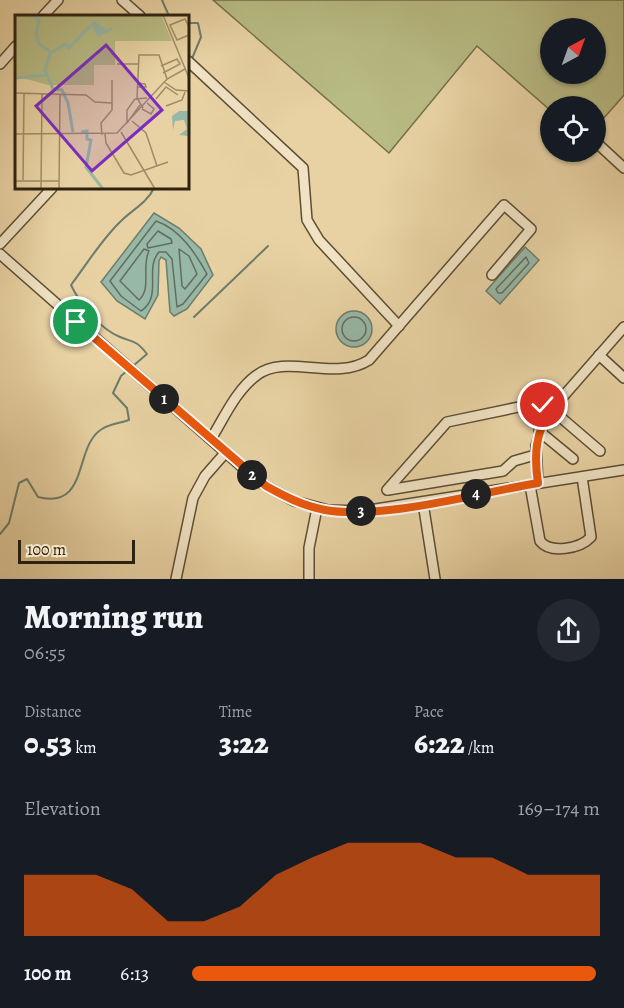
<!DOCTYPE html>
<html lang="en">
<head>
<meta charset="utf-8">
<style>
  body { margin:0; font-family:Alegreya,serif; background:#242831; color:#f1f3f6; height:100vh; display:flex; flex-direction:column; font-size:22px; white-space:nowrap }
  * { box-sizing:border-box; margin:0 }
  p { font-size:20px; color:#9ea1a6 }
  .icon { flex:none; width:33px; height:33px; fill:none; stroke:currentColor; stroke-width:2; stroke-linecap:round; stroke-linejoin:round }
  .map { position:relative; height:579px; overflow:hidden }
  .side { display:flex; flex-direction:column; background:#171b24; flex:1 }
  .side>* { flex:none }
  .needle { width:39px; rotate:41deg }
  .buttons { position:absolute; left:540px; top:18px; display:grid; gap:12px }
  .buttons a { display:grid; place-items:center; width:66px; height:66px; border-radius:50%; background:#171b24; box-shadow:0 2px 4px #0004; font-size:30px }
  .scale { position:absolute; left:18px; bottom:15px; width:117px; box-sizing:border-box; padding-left:6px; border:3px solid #2f2210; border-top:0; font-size:16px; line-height:21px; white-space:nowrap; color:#2f2210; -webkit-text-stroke:4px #f0e2c3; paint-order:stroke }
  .pin { position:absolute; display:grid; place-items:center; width:51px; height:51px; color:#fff; margin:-26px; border:3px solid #fff; border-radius:50%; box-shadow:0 2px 6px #0007 }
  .km { position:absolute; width:30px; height:30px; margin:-15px; border-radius:50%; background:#222; color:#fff; font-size:16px; line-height:30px; text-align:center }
  .round { display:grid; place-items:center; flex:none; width:63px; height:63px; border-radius:32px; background:#242831 }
  .summary { display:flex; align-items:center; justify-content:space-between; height:102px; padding:0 24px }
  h1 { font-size:33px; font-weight:800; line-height:45px }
  .figures { display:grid; grid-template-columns:repeat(3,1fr); gap:9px; height:102px; padding:6px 24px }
  .figures div { display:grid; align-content:center }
  .figures b { font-size:30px; font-weight:800 }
  .figures small { font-size:16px; font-weight:400 }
  .figures p { font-size:16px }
  .chart { height:168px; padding:12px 24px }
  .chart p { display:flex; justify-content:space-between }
  .chart svg { width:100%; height:108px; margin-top:6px; fill:#ea580c; opacity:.7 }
  ul { padding:0 24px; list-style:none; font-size:20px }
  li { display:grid; grid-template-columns:96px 72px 1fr; align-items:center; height:45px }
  li i { height:15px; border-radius:8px; background:#ea580c }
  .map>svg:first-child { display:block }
  .green { fill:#b8bb84; stroke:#746e4a; stroke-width:1.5; fill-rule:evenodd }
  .water { fill:#97b8a7; stroke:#6d7c6b; stroke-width:1.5 }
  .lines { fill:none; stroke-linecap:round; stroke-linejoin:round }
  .shore { stroke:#636d5c; stroke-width:1.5 }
  .stream { stroke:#6d7c6b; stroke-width:2 }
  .minor-casing { stroke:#5d4e35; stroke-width:12 }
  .minor { stroke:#f0e2c3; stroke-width:9 }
  .route-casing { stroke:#fff; stroke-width:12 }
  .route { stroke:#ea580c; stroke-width:8 }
  .inset-river { fill:none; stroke:#97b8a7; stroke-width:3 }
  .inset-road { fill:none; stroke:#9e8c68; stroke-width:1.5 }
  .view { fill:#7b2cbf; fill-opacity:0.15; stroke:#7b2cbf; stroke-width:3 }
  .inset-edge { fill:none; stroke:#2f2210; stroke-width:3 }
</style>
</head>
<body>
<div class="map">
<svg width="624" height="579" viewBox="0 0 624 579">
  <rect width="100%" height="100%" fill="#e8d2a3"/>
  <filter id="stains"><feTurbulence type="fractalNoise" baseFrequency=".00333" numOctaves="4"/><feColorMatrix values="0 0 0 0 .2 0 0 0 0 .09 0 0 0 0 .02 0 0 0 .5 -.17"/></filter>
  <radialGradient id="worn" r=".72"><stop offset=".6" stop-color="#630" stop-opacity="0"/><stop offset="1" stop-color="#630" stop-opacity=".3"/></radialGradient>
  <!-- green -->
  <path class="green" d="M213 0H624V95L596 127V106H550V110L477 46 389 153ZM550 28H596V74H550Z"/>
  <!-- water -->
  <g class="water">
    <path d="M154 213 179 228 201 249 213 275 187 309 174 316 170 312 166 260 161 257 159 261 158 295 145 319 117 301 101 282Z"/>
    <path d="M525 247 539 260 500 304 486 291Z"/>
    <circle cx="354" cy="329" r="18"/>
  </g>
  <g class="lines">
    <!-- shore -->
    <g class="shore">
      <path d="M156 221C180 229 196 254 207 274L183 304 177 307 172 259 166 252H159C144 268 163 297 141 311L121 296 110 281Z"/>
      <path d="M158 231 171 239 172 243 148 248 147 244Z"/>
      <path d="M144 249 149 251C141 266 152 289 139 300L120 281Z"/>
      <path d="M179 249 189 256 197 274 185 289 182 286Z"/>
      <path d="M526 257 529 263 502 293H498L496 289Z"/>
      <circle cx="354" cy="329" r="12"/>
    </g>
    <!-- stream -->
    <g class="stream">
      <path d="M162 0 169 16"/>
      <path d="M188 23H198L201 37 191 61"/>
      <path d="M188 78 190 66"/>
      <path d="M194 317 268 246"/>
      <path d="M133 366 147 354C136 340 135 343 120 337 100 329 80 304 71 285 87 264 101 240 121 221 132 210 147 203 154 188"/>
      <path d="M0 534 9 523 19 483 27 479 38 497C90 510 73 446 102 429 109 424 121 423 129 420L127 408 113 393 121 376 128 370"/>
    </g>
    <!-- minor casing -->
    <g class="minor-casing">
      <g id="minor">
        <path d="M122 0 140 16"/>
        <path d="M43 16 58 0"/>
        <path d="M188 61 303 168 307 220 319 240 399 326"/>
        <path d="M0 64 16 46"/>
        <path d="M598 144 624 168"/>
        <path d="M0 244 52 188"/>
        <path d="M0 254 250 474 266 486 294 501 328 510 363 511 624 470"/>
        <path d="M599 355 624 378"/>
        <path d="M539 431 573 459"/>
        <path d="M211 439C224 418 236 390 257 375 286 353 335 382 369 360L504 205 531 229 492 275"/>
        <path d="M538 483 536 446 546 416 624 327"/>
        <path d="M530 485 540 541C550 554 580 549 591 537L582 477"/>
        <path d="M387 490 447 422 533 404 543 405 551 409 600 451"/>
        <path d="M388 490 503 471 514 461 535 455"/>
        <path d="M423 503 435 579"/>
        <path d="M176 579 193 498 205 476 226 452"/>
        <path d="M309 579V548L317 508"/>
      </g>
    </g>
    <!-- minor -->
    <use href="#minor" class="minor"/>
  </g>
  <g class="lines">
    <!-- route casing -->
    <g class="route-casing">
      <path id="route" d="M76 322 266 486C284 496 303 506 325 510 383 520 478 493 538 483 534 456 535 433 551 409L543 405"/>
    </g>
    <!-- route -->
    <use href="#route" class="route"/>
  </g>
  <!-- overview -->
  <g transform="translate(15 15)">
    <rect width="174" height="174" fill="#e8d2a3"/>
    <path d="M0 0H146L157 26H100V50H79V70H33L0 61Z" fill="#b8bb84"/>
    <path d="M79 6 92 15 97 12V15L83 22 76 10ZM164 96H174V121L164 120 172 114 169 105 160 106 158 115 157 101Z" fill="#97b8a7"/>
    <path class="inset-river" d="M15 0 24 5 21 20 24 29 36 37 30 55 38 74 47 75 53 88 58 117M38 37 50 29 54 33 76 10M0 63 33 60M66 117 72 116V124L76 125 71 152 88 174"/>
    <path class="inset-road" d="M148 0 174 63M174 12 170 4 155 10 162 25 174 20M102 49H123M146 51 162 44 165 49 148 58M149 67 161 75 174 76M122 72H131L130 69 122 68M0 78 71 80 80 87 97 88M141 84 151 72 163 80M151 91 167 85 170 77M128 93 122 83 124 40H144L152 64M127 94 136 99 139 94 132 88M117 106 131 118 142 151M112 108V95L120 84 132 83M112 108 125 90M106 117 140 174M0 119 102 118 152 64 170 54M90 119 91 128 109 158 116 160 153 147M87 120 86 108 97 95V65M8 165 9 79M0 166H44M26 174 27 79M44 174 45 79"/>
    <path class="view" d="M91 30 147 95 77 156 21 91Z"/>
    <rect width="174" height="174" class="inset-edge"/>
  </g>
  <rect width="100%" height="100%" filter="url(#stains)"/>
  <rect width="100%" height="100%" fill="url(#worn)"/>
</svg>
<div class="buttons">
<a><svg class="needle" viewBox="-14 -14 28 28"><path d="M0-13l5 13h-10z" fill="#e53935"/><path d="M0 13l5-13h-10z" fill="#9ea1a6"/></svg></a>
<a><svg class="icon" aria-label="locate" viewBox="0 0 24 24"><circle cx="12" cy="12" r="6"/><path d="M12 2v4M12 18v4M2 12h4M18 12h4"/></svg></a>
</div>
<div class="scale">100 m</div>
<div class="pin" style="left:76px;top:322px;background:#1e9e55"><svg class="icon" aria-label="arrive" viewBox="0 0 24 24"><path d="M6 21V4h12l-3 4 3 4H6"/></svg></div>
<div class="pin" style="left:543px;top:405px;background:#d93025"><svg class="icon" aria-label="check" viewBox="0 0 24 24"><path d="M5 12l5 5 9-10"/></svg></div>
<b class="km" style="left:164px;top:399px">1</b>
<b class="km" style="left:252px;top:475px">2</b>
<b class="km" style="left:361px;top:511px">3</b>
<b class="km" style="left:476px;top:494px">4</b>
</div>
<section class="side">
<div class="summary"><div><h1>Morning run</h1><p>06:55</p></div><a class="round"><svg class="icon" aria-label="share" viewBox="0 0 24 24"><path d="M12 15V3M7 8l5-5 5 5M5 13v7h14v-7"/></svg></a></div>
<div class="figures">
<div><p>Distance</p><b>0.53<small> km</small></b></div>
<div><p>Time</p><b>3:22</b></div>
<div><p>Pace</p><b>6:22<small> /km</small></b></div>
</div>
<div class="chart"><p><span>Elevation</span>169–174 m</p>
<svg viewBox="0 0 160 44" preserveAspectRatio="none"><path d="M0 44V19L10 19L20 19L30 25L40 38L50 38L60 32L70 19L80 12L90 6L100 6L110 6L120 12L130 12L140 19L150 19L160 19V44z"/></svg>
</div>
<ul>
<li><b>100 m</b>6:13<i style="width:99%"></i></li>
</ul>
</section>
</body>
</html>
